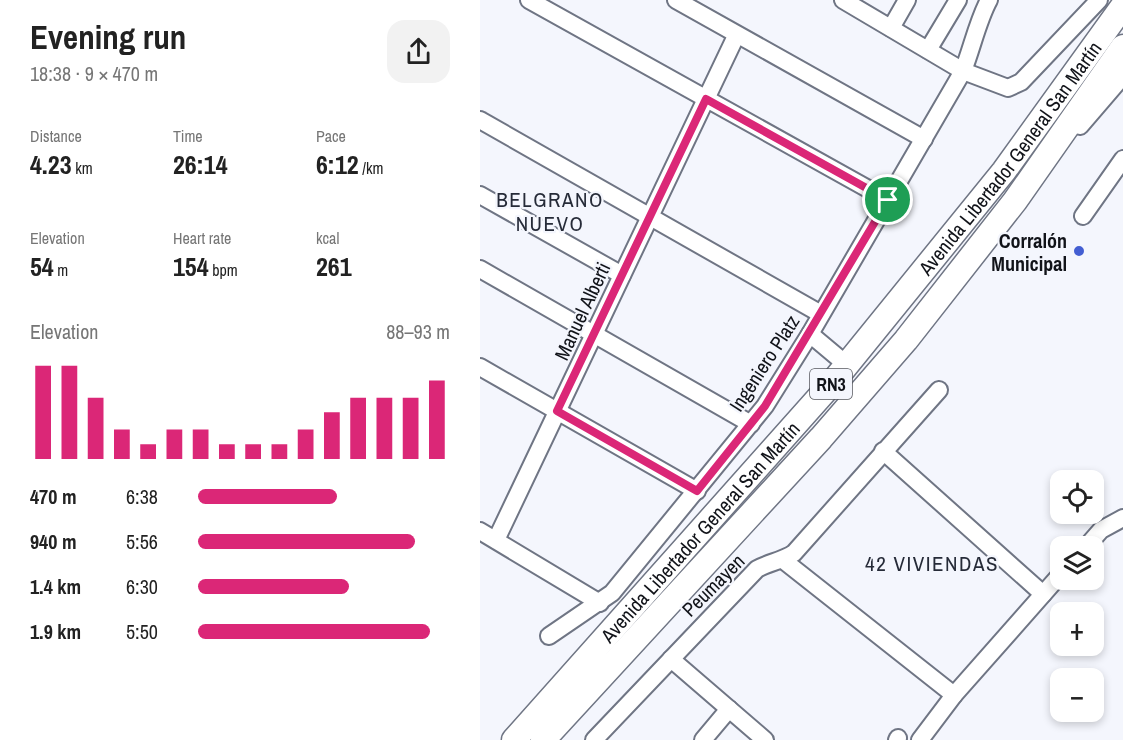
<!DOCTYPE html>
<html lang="en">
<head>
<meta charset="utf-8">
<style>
  body { margin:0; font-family:"Archivo Narrow",sans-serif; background:#f2f2f2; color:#222; height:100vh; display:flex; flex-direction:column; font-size:22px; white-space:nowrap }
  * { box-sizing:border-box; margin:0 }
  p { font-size:20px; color:#767676 }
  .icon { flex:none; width:33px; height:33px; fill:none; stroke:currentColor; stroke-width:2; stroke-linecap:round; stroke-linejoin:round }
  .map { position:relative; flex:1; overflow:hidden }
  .panel { display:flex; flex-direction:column; background:#fff; width:480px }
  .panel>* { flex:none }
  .tools { position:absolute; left:570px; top:470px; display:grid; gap:12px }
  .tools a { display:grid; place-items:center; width:54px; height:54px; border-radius:12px; background:#fff; box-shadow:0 3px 9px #0003; font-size:30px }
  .pin { position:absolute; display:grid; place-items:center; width:51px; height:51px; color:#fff; margin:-26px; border:3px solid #fff; border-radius:50%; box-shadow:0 2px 6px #0007 }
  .round { display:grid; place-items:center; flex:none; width:63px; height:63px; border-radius:18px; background:#f2f2f2 }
  .head { display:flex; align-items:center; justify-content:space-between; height:102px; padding:0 30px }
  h1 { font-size:33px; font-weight:800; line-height:45px }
  .figures { display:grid; grid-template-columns:repeat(3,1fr); gap:9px; height:102px; padding:6px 30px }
  .figures div { display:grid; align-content:center }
  .figures b { font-size:26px; font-weight:800 }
  .figures small { font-size:16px; font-weight:400 }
  .figures p { font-size:16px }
  .chart { height:168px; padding:12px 30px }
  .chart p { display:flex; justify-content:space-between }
  .chart svg { width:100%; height:108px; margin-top:6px; stroke:#db2777; stroke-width:6 }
  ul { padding:0 30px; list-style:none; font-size:20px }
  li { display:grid; grid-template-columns:96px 72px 1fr; align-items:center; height:45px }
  li i { height:15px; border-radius:8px; background:#db2777 }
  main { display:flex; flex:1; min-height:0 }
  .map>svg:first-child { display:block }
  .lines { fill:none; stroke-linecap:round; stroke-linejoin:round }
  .minor-casing { stroke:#6f7584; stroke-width:20 }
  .highway-casing { stroke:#6f7584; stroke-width:27 }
  .minor { stroke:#fff; stroke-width:16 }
  .highway { stroke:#fff; stroke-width:24 }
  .route-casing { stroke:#fff; stroke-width:12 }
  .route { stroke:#db2777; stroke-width:8 }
  .poi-dot { fill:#435ed2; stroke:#f4f6fd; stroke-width:2 }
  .labels { text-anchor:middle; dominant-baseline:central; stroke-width:4.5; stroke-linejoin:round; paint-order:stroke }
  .shield { fill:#f4f6fd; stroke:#55575d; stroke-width:1.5 }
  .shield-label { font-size:18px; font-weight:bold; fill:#111319 }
  .street-label { font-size:20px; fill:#111319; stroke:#f4f6fd }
  .poi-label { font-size:20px; font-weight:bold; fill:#111319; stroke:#f4f6fd; text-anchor:end }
  .neighbourhood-label { font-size:21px; letter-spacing:1.5px; fill:#262b38; stroke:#f4f6fd }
</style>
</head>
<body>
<main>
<section class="panel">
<div class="head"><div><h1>Evening run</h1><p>18:38 · 9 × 470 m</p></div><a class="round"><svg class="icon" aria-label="share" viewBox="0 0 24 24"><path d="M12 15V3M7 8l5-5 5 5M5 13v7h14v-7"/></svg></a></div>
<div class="figures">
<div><p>Distance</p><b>4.23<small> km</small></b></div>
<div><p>Time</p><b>26:14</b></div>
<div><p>Pace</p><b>6:12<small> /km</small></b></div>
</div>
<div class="figures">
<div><p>Elevation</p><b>54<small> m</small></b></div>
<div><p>Heart rate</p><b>154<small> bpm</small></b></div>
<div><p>kcal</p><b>261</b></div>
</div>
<div class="chart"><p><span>Elevation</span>88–93 m</p>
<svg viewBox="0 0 160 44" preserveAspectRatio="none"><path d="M5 44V6M15 44V6M25 44V19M35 44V32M45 44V38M55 44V32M65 44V32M75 44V38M85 44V38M95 44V38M105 44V32M115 44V25M125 44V19M135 44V19M145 44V19M155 44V12"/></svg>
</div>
<ul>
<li><b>470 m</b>6:38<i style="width:55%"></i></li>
<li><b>940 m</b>5:56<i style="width:86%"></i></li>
<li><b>1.4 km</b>6:30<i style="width:60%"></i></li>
<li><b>1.9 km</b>5:50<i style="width:92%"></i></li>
</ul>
</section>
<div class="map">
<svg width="643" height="740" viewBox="0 0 643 740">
  <rect width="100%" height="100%" fill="#f4f6fd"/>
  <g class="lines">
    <!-- minor casing -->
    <g class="minor-casing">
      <g id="minor">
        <path d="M49 0 408 200"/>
        <path d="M196 0 444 139"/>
        <path d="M363 0 483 71 528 88 541 82 619 0"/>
        <path d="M411 28 427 0"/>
        <path d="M448 50 478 0"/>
        <path d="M0 120 341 314"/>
        <path d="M600 126 643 76"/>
        <path d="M0 195 142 275"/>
        <path d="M603 216 643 159"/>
        <path d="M0 269 271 424"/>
        <path d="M330 334 367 365"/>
        <path d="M0 367 217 491"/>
        <path d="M403 451 563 594"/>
        <path d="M0 531 120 603"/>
        <path d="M16 540 256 36"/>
        <path d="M607 546 621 530 643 518"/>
        <path d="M303 560 474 695"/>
        <path d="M69 636 132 593 285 406 330 334 483 71C492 48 498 20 509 0"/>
        <path d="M191 659 285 740"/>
        <path d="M114 740 277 569C290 562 302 561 314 553L459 390"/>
        <path d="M223 740 249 709"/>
        <path d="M417 740 418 738"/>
        <path d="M440 740 474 695 580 575"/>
      </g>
    </g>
    <!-- highway casing -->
    <g class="highway-casing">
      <g id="highway">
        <path id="s1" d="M34 740 352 383 524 171 643 6"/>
        <path d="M63 740 341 438 426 340 535 201 643 47"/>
      </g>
    </g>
    <!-- minor -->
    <use href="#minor" class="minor"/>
    <!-- highway -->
    <use href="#highway" class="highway"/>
  </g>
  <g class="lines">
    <!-- route casing -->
    <g class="route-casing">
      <path id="route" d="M226 99 408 200 285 406 217 491 77 411Z"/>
    </g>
    <!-- route -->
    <use href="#route" class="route"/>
  </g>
  <!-- markers -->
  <circle class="poi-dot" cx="599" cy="251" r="6"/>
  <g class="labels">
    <!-- shield labels -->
    <rect class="shield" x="330" y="369" width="42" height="30" rx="4.5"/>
    <g class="shield-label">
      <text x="351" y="384">RN3</text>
    </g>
    <!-- street labels -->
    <g class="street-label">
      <text stroke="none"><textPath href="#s1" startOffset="765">Avenida Libertador General San Martín</textPath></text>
      <text transform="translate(102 311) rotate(-65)">Manuel Alberti</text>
      <text transform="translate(284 363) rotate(-57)">Ingeniero Platz</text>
      <text stroke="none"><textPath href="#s1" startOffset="279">Avenida Libertador General San Martín</textPath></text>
      <text transform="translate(233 585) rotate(-45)">Peumayen</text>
    </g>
    <!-- poi labels -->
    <g class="poi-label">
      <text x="587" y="240">Corralón<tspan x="587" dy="23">Municipal</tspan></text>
    </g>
    <!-- neighbourhood labels -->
    <g class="neighbourhood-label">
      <text x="70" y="199">BELGRANO<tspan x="70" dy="24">NUEVO</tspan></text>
      <text x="452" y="563">42 VIVIENDAS</text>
    </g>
  </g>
</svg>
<div class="tools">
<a><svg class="icon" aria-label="locate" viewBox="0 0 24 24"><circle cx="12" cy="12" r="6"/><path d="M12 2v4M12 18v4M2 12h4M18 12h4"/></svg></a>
<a><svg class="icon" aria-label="layers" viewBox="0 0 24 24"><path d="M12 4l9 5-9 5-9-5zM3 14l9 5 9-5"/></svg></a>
<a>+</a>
<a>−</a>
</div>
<div class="pin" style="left:408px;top:200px;background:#1e9e55"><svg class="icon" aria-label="arrive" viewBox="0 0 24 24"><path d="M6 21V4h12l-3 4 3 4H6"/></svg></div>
</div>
</main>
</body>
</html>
